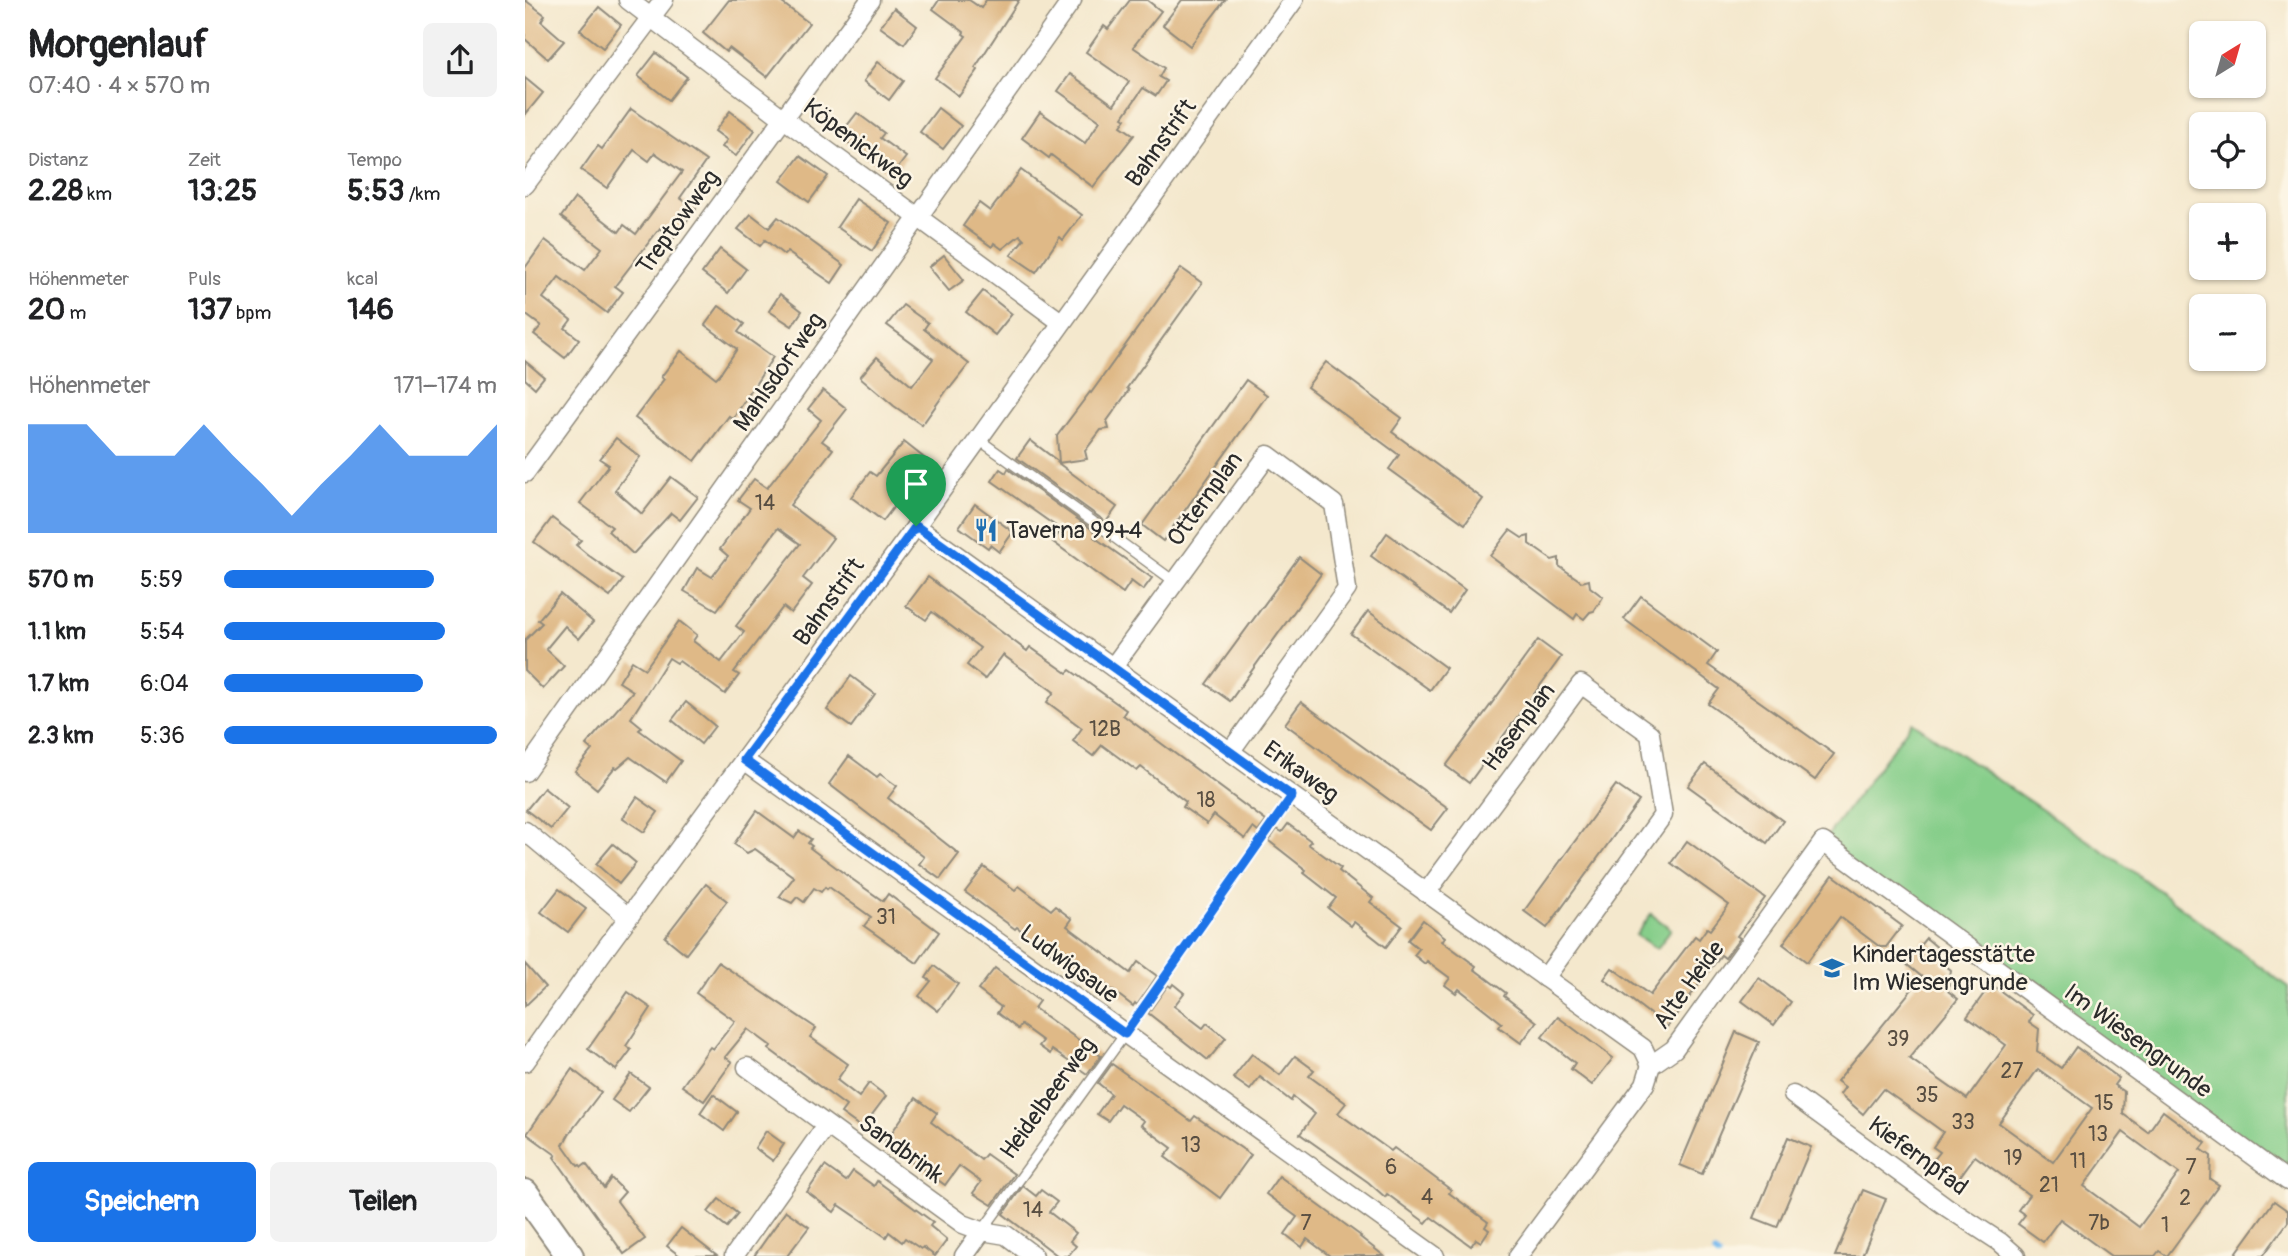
<!DOCTYPE html>
<html lang="de">
<head>
<meta charset="utf-8">
<style>
  body { margin:0; font-family:Pangolin,sans-serif; background:#f2f2f2; color:#202124; height:100vh; display:flex; flex-direction:column; font-size:26px; white-space:nowrap }
  * { box-sizing:border-box; margin:0 }
  p { font-size:23px; color:#757577 }
  .icon { flex:none; width:38px; height:38px; fill:none; stroke:currentColor; stroke-width:2; stroke-linecap:round; stroke-linejoin:round }
  .map { position:relative; flex:1; overflow:hidden }
  .panel { display:flex; flex-direction:column; background:#fff; width:525px }
  .panel>* { flex:none }
  .needle { width:46px; rotate:37deg }
  .controls { position:absolute; left:1664px; top:21px; display:grid; gap:14px }
  .controls a { display:grid; place-items:center; width:77px; height:77px; border-radius:10px; background:#fff; box-shadow:0 2px 5px #0004; font-size:35px }
  .pin { position:absolute; display:grid; place-items:center; width:60px; height:60px; color:#fff; margin:-72px -30px; border-radius:50% 50% 50% 0; rotate:-45deg; box-shadow:0 0 7px #0007 }
  .pin .icon { rotate:45deg }
  .round { display:grid; place-items:center; flex:none; width:74px; height:74px; border-radius:10px; background:#f2f2f2 }
  .headline { display:flex; align-items:center; justify-content:space-between; height:119px; padding:0 28px }
  h1 { font-size:38px; font-weight:700; line-height:52px }
  .stats { display:grid; grid-template-columns:repeat(3,1fr); gap:10px; height:119px; padding:7px 28px }
  .stats div { display:grid; align-content:center }
  .stats b { font-size:30px; font-weight:700 }
  .stats small { font-size:19px; font-weight:400 }
  .stats p { font-size:19px }
  .chart { height:196px; padding:14px 28px }
  .chart p { display:flex; justify-content:space-between }
  .chart svg { width:100%; height:126px; margin-top:7px; fill:#1a73e8; opacity:.7 }
  .cta { display:flex; gap:14px; margin-top:auto; padding:14px 28px }
  .cta a { flex:1; height:80px; border-radius:10px; background:#1a73e8; color:#fff; font-size:28px; font-weight:700; line-height:80px; text-align:center }
  .cta a+a { background:#f2f2f2; color:#202124 }
  ul { padding:0 28px; list-style:none; font-size:23px }
  li { display:grid; grid-template-columns:112px 84px 1fr; align-items:center; height:52px }
  li i { height:18px; border-radius:9px; background:#1a73e8 }
  main { display:flex; flex:1; min-height:0 }
  .map>svg:first-child { display:block }
  .green { fill:#86ce8a; stroke:#587c5a; stroke-width:2 }
  .lines { fill:none; stroke-linecap:round; stroke-linejoin:round }
  .stream { stroke:#7abbef; stroke-width:5 }
  .building { fill:#dfb987; fill-rule:evenodd }
  .lane-casing { stroke:#908a7c; stroke-width:12 }
  .street-casing { stroke:#908a7c; stroke-width:21 }
  .secondary-casing { stroke:#908a7c; stroke-width:30 }
  .lane { stroke:#fff; stroke-width:9 }
  .street { stroke:#fff; stroke-width:18 }
  .secondary { stroke:#fff; stroke-width:26 }
  .route-casing { stroke:#fff; stroke-width:14 }
  .route { stroke:#1a73e8; stroke-width:9 }
  .labels { text-anchor:middle; dominant-baseline:central; stroke-width:5; stroke-linejoin:round; paint-order:stroke }
  .number-label { font-size:21px; fill:#584e42 }
  .street-label { font-size:24px; fill:#2b2b2b; stroke:#fcf5e5 }
  .poi-label { font-size:24px; fill:#2b2b2b; stroke:#fcf5e5; text-anchor:start }
</style>
</head>
<body>
<main>
<section class="panel">
<div class="headline"><div><h1>Morgenlauf</h1><p>07:40 · 4 × 570 m</p></div><a class="round"><svg class="icon" aria-label="share" viewBox="0 0 24 24"><path d="M12 15V3M7 8l5-5 5 5M5 13v7h14v-7"/></svg></a></div>
<div class="stats">
<div><p>Distanz</p><b>2.28<small> km</small></b></div>
<div><p>Zeit</p><b>13:25</b></div>
<div><p>Tempo</p><b>5:53<small> /km</small></b></div>
</div>
<div class="stats">
<div><p>Höhenmeter</p><b>20<small> m</small></b></div>
<div><p>Puls</p><b>137<small> bpm</small></b></div>
<div><p>kcal</p><b>146</b></div>
</div>
<div class="chart"><p><span>Höhenmeter</span>171–174 m</p>
<svg viewBox="0 0 160 44" preserveAspectRatio="none"><path d="M0 44V6L10 6L20 6L30 17L40 17L50 17L60 6L70 17L80 27L90 38L100 27L110 17L120 6L130 17L140 17L150 17L160 6V44z"/></svg>
</div>
<ul>
<li><b>570 m</b>5:59<i style="width:77%"></i></li>
<li><b>1.1 km</b>5:54<i style="width:81%"></i></li>
<li><b>1.7 km</b>6:04<i style="width:73%"></i></li>
<li><b>2.3 km</b>5:36<i style="width:100%"></i></li>
</ul>
<div class="cta"><a>Speichern</a><a>Teilen</a></div>
</section>
<div class="map">
<svg width="1763" height="1256" viewBox="0 0 1763 1256">
  <rect width="100%" height="100%" fill="#fcf5e5"/>
  <filter id="ink" filterUnits="userSpaceOnUse"><feTurbulence type="fractalNoise" baseFrequency=".0143" numOctaves="2"/><feDisplacementMap in="SourceGraphic" scale="14" xChannelSelector="R" yChannelSelector="G"/><feConvolveMatrix kernelMatrix="1 2 1 2 8 2 1 2 1" color-interpolation-filters="sRGB"/></filter>
  <filter id="wash" filterUnits="userSpaceOnUse"><feTurbulence type="fractalNoise" baseFrequency=".00686" numOctaves="4" result="noise"/><feDisplacementMap in="SourceGraphic" scale="28" xChannelSelector="R" yChannelSelector="G"/><feGaussianBlur stdDeviation="1.57" result="paint"/><feColorMatrix in="noise" values="0 0 0 0 0 0 0 0 0 0 0 0 0 0 0 0 0 1.4 0 .05"/><feComposite in="paint" operator="in"/></filter>
  <g filter="url(#wash)">
    <rect width="100%" height="100%" fill="#f4e8cd"/>
    <!-- green -->
    <g class="green">
      <path d="M1387 722 1602 867 1763 987V1181L1298 842Z"/>
      <path d="M1126 914 1146 929 1132 949 1111 935Z"/>
    </g>
    <g class="lines">
      <!-- stream -->
      <path class="stream" d="M1190 1253 1194 1256"/>
    </g>
    <g id="blocks">
      <!-- building -->
      <g class="building">
        <path d="M0 0 20 15 16 21 39 41 23 59 0 39Z"/>
        <path d="M204 0H253L284 23 242 77 204 48 201 52 178 33Z"/>
        <path d="M414 0H444L456 8 461 0H494L450 68 453 70 434 96 410 78 441 36 438 34 439 32 408 9Z"/>
        <path d="M605 0H622L636 11 608 47 639 68 634 77 641 81 631 96 618 88 598 117 601 119 596 126 609 135 568 187 526 155 524 158 497 138 515 112 560 143 575 121 533 91 545 74 589 105 604 82 561 52 579 26 583 29Z"/>
        <path d="M657 0H700L665 46 638 25Z"/>
        <path d="M74 7 96 25 78 48 55 30Z"/>
        <path d="M369 8 392 26 379 44 355 27Z"/>
        <path d="M131 53 162 77 144 100 113 76Z"/>
        <path d="M353 62 378 81 364 100 339 81Z"/>
        <path d="M0 78 18 93 0 115Z"/>
        <path d="M413 108 436 126 418 149 395 132Z"/>
        <path d="M106 109 181 161 155 198 171 209 149 238 135 228 90 286 98 292 82 313 34 277 18 298 46 320 40 328 54 339 40 358 9 334 16 326 0 314V268L20 240 60 270 77 248 36 217 50 198 94 232 99 225 111 234 157 172 130 153 124 161 109 150 82 188 56 170 73 146 77 149Z"/>
        <path d="M205 111 230 130 211 156 197 147 202 140 190 131Z"/>
        <path d="M332 113 359 133 355 138 381 157 367 176 314 136Z"/>
        <path d="M275 156 303 176 284 202 256 181Z"/>
        <path d="M496 170 557 215 538 240 535 237 511 272 486 255 499 239 495 235 477 249 469 243 467 247 438 226 454 203 465 211Z"/>
        <path d="M331 199 366 223 347 251 312 227Z"/>
        <path d="M226 214 244 228 253 217 319 265 307 283 262 252 259 255 240 240 235 246 213 229Z"/>
        <path d="M195 249 221 269 203 293 177 273Z"/>
        <path d="M419 255 439 280 424 291 404 267Z"/>
        <path d="M656 268 677 283 602 388 604 390 582 421 584 429 576 430 560 451 562 459 533 463 592 507 581 522 492 458 505 440 534 462 532 436 565 392 566 393Z"/>
        <path d="M458 291 487 314 470 335 441 312Z"/>
        <path d="M255 294 277 311 267 326 244 311Z"/>
        <path d="M378 305 403 323 399 329 444 364 425 388 424 387 397 425 369 406 335 377 352 357 387 386 408 359 362 325Z"/>
        <path d="M194 306 219 324 213 332 248 357 208 419 204 416 170 461 110 418 139 379 136 377 156 351 191 378 195 374 212 349 180 325Z"/>
        <path d="M0 361 19 377 10 388 0 379Z"/>
        <path d="M801 362 877 418 867 432 958 499 940 524 864 469 874 455 782 387Z"/>
        <path d="M721 380 742 395 638 541 617 525Z"/>
        <path d="M298 390 322 409 297 441 308 449 265 505 308 538 278 578 287 585 266 613 258 607 209 672 214 675 200 694 154 661 152 663 144 658 106 718 117 727 114 730 156 761 141 782 105 757 92 768 90 767 72 789 50 771 67 750 61 745 108 691 94 682 107 661 120 669 154 621 172 635 168 641 196 662 219 632 211 626 275 544 253 528 192 610 159 591 172 568 187 577 203 556 195 549 225 508 213 500 229 479 242 488 296 420 283 409Z"/>
        <path d="M91 438 115 457 90 490 117 514 146 477 173 497 155 520 146 513 108 554 83 531 87 527 55 503 84 465 75 459Z"/>
        <path d="M379 442 403 461 358 521 326 497 345 472 351 476Z"/>
        <path d="M475 469 481 473 483 469 572 533 569 537 627 578 618 590 606 581 598 593 528 542 536 530 467 481Z"/>
        <path d="M450 504 488 532 474 552 465 545 463 548 434 527Z"/>
        <path d="M27 518 56 540 51 545 63 555 98 580 85 597 9 542Z"/>
        <path d="M985 530 997 538 1004 536V544L1027 560 1034 558V566L1057 582 1064 580 1065 587 1078 597 1069 611 1065 612 1059 619 1052 614 1049 619 965 556Z"/>
        <path d="M862 533 940 590 924 613 846 556Z"/>
        <path d="M774 557 796 574 705 701 681 684Z"/>
        <path d="M403 577 502 651 505 647 542 673 545 670 601 710 598 715 741 821 733 832 728 828 720 839 689 815 682 824 658 807 661 802 616 767 612 771 577 745 568 756 548 741 557 728 522 702 529 692 478 655 460 679 442 665 455 648 407 612 401 620 381 606Z"/>
        <path d="M35 594 68 622 54 639 40 626 21 649 39 666 18 689 0 671V640L17 623 13 620Z"/>
        <path d="M1116 596 1192 652 1183 665 1309 754 1290 780 1183 704 1194 689 1099 619Z"/>
        <path d="M843 611 921 668 905 690 826 634Z"/>
        <path d="M1013 640 1036 657 944 783 921 766Z"/>
        <path d="M326 676 350 694 326 727 302 710Z"/>
        <path d="M161 702 190 726 176 744 147 720Z"/>
        <path d="M776 702 923 808 906 830 760 724Z"/>
        <path d="M324 756 352 777 355 774 372 786 363 798 434 854 415 879 394 864 399 857 304 784Z"/>
        <path d="M1180 764 1258 821 1242 843 1163 786Z"/>
        <path d="M1091 785 1114 801 1022 928 999 911Z"/>
        <path d="M19 788 43 808 26 829 1 810Z"/>
        <path d="M112 797 133 812 119 832 98 818Z"/>
        <path d="M232 811 269 838 274 831 286 839 283 843 287 846 285 848 324 877 358 901 363 894 414 932 392 963 339 926 346 917 304 887 302 889 300 887 296 892 289 888 279 902 272 897 267 903 254 897 269 877 230 849 222 853 209 844Z"/>
        <path d="M763 824 786 841 783 844 816 868 814 871 848 898 845 902 877 926 861 947 829 922 826 926 803 908 811 898 779 873 781 870 744 841 752 829 757 832Z"/>
        <path d="M1162 841 1240 898 1212 936 1215 938 1200 958 1196 955 1142 1027 1079 979 1087 968 1125 995 1170 936 1174 939 1182 928 1185 930 1204 905 1146 863Z"/>
        <path d="M88 844 111 863 94 884 71 864Z"/>
        <path d="M459 867 490 890 494 886 526 910 530 906 547 919 542 926 605 973 613 962 632 976 612 1005 610 1003 608 1006 565 973 564 975 528 949 525 953 492 927 490 929 440 892Z"/>
        <path d="M1308 875 1377 926 1361 947H1355L1315 917 1282 962 1258 944Z"/>
        <path d="M181 884 202 901 161 954 140 937Z"/>
        <path d="M34 889 61 909 43 932 16 912Z"/>
        <path d="M898 920 920 937 917 941 951 966 949 969 981 993 979 996 1012 1022 996 1043 974 1027 977 1023 934 989 931 993 920 985 925 978 902 961 900 964 889 955 894 949 883 940Z"/>
        <path d="M1401 938 1421 955 1416 962 1426 970 1423 991 1433 999 1384 1058 1442 1099 1481 1045 1442 1017 1466 984 1508 1015 1504 1022 1514 1029 1512 1051 1536 1068 1551 1047 1594 1078 1589 1085 1599 1092 1598 1114 1623 1132 1638 1111 1681 1143 1676 1149 1686 1156 1685 1179 1694 1185 1642 1256 1634 1251 1630 1256H1586L1535 1219 1518 1242 1493 1224 1500 1215 1493 1210 1504 1195 1450 1156 1433 1179 1408 1161 1415 1152 1408 1147 1418 1132 1403 1121 1358 1089 1338 1114 1315 1094 1320 1087 1312 1081 1397 977 1380 963ZM1513 1069 1567 1108 1528 1162 1474 1123ZM1598 1132 1654 1173 1614 1227 1559 1186Z"/>
        <path d="M193 962 291 1028 285 1037 323 1064 312 1080 334 1097 344 1083 361 1096 337 1128 316 1113 321 1106 244 1049 246 1046 223 1029 200 1057 207 1062 179 1101 157 1086 185 1047 188 1049 210 1021 171 993Z"/>
        <path d="M0 964 20 987 0 1006Z"/>
        <path d="M409 966 433 984 413 1011 394 996 406 981 401 978Z"/>
        <path d="M470 968 514 1001 509 1008 576 1056 562 1074 527 1050 525 1054 514 1046 518 1041 496 1025 493 1029 472 1013 476 1007 453 990Z"/>
        <path d="M1234 978 1266 1002 1249 1025 1217 1001Z"/>
        <path d="M648 984 659 993 649 1006 678 1028 682 1023 701 1038 683 1060 623 1013 643 985 646 987Z"/>
        <path d="M103 992 126 1008 101 1046 106 1050 91 1070 63 1049Z"/>
        <path d="M1033 1017 1088 1058 1067 1085 1046 1069 1050 1063 1017 1037Z"/>
        <path d="M1211 1032 1234 1042 1177 1174 1155 1165Z"/>
        <path d="M727 1054 755 1075 770 1056 789 1070 784 1076 821 1103 813 1113 866 1151 869 1148 902 1172 926 1190 924 1193 963 1222 960 1227 964 1230 956 1242 951 1239 946 1246 906 1217 901 1223 862 1194 860 1197 843 1182 775 1134 790 1114 768 1097 766 1101 735 1077 725 1090 708 1078Z"/>
        <path d="M587 1064 666 1121 670 1116 726 1155 695 1198 640 1157 647 1148 616 1125 619 1121 595 1104 583 1121 572 1114 586 1094 573 1083Z"/>
        <path d="M47 1069 76 1092 44 1134 38 1145 53 1166 55 1165 57 1167 61 1164 79 1188 86 1178 100 1192 92 1201 120 1239 99 1254 29 1157 31 1155 2 1134Z"/>
        <path d="M106 1074 124 1087 104 1112 87 1100Z"/>
        <path d="M188 1094 212 1112 199 1131 175 1113Z"/>
        <path d="M391 1098 412 1113 406 1122 456 1160 461 1154 489 1174 467 1205 448 1193 456 1182 434 1166 420 1185 360 1142Z"/>
        <path d="M241 1131 259 1144 248 1161 230 1148Z"/>
        <path d="M1263 1137 1286 1147 1252 1227 1229 1218Z"/>
        <path d="M300 1166 321 1181 328 1171 349 1186 352 1181 408 1222 405 1226 422 1240 410 1256 398 1247 396 1249 380 1238 377 1242 364 1232 361 1237 314 1205 309 1212 282 1192Z"/>
        <path d="M754 1176 836 1236 835 1237 859 1256H805L782 1239 777 1247 760 1234 772 1217 741 1194Z"/>
        <path d="M498 1186 511 1196 516 1190 532 1202 524 1212 551 1233 545 1241 551 1246 543 1256H533L478 1214Z"/>
        <path d="M1338 1190 1361 1199 1337 1256H1310Z"/>
        <path d="M194 1199 213 1214 202 1227 183 1212Z"/>
        <path d="M1749 1201 1763 1211V1222L1738 1256H1709Z"/>
        <path d="M261 1211 284 1227 262 1256H229Z"/>
        <path d="M156 1228 192 1256H155L142 1246Z"/>
      </g>
    </g>
  </g>
  <g filter="url(#ink)">
    <use href="#blocks" fill-opacity="0" stroke="#908a7c" stroke-width="2"/>
    <g class="lines">
      <!-- lane casing -->
      <g class="lane-casing">
        <g id="lane">
          <path d="M453 439 584 533"/>
          <path d="M590 538 650 582"/>
          <path d="M457 1231 600 1034 767 796"/>
        </g>
      </g>
      <!-- street casing -->
      <g class="street-casing">
        <g id="street">
          <path d="M103 0 259 119 536 322"/>
          <path d="M0 185 139 0"/>
          <path d="M0 473 345 0"/>
          <path d="M391 526 1118 1048 1126 1065"/>
          <path d="M588 667 743 455 809 504 822 589 705 752"/>
          <path d="M219 760 910 1256"/>
          <path d="M0 772 547 0"/>
          <path d="M0 831 103 917"/>
          <path d="M901 893 1056 684 1125 734 1138 815 1020 978"/>
          <path d="M0 1062 75 956 391 526 769 0"/>
          <path d="M222 1067 438 1224 457 1231 481 1235 509 1256"/>
          <path d="M1268 1095 1423 1208 1475 1242 1491 1256"/>
          <path d="M209 1256 301 1126"/>
          <path d="M439 1256 457 1231"/>
          <path d="M993 1256 1120 1084 1126 1065 1149 1049 1298 842 1763 1181"/>
        </g>
      </g>
      <!-- secondary casing -->
      <g class="secondary-casing">
        <path id="secondary" d="M0 1193 45 1256"/>
      </g>
      <!-- lane -->
      <use href="#lane" class="lane"/>
      <!-- street -->
      <use href="#street" class="street"/>
      <!-- secondary -->
      <use href="#secondary" class="secondary"/>
    </g>
  </g>
  <g class="lines" filter="url(#ink)">
    <!-- route casing -->
    <g class="route-casing">
      <path id="route" d="M391 526 767 796 600 1034 219 760Z"/>
    </g>
    <!-- route -->
    <use href="#route" class="route"/>
  </g>
  <!-- icons -->
  <defs>
    <g id="restaurant-bare" transform="scale(1.89)"><path d="M-5-6h1v4h1v-4h1v4h1v-4h1v5L-1.5 .5V6h-2V.5L-5-1ZM5-6V6H3V1.5H1.5Q1.5-4 5-6Z" fill="#1f6fb2" stroke="#fcf5e5" stroke-width="2.5" paint-order="stroke"/></g>
    <g id="school-bare" transform="scale(1.89)"><path d="M0-5L7-2L0 1L-7-2ZM-4 1L0 2.5L4 1V4Q0 6-4 4Z" fill="#1f6fb2" stroke="#fcf5e5" stroke-width="2.5" paint-order="stroke"/></g>
  </defs>
  <g fill-rule="evenodd">
    <use href="#restaurant-bare" x="461" y="530"/>
    <use href="#school-bare" x="1307" y="968"/>
  </g>
  <g class="labels">
    <!-- number labels -->
    <g class="number-label">
      <text x="240" y="503">14</text>
      <text x="580" y="729">12B</text>
      <text x="681" y="800">18</text>
      <text x="361" y="917">31</text>
      <text x="1373" y="1039">39</text>
      <text x="1487" y="1071">27</text>
      <text x="1402" y="1095">35</text>
      <text x="1579" y="1103">15</text>
      <text x="1438" y="1122">33</text>
      <text x="1573" y="1134">13</text>
      <text x="666" y="1145">13</text>
      <text x="1488" y="1158">19</text>
      <text x="1553" y="1161">11</text>
      <text x="866" y="1167">6</text>
      <text x="1666" y="1167">7</text>
      <text x="1524" y="1185">21</text>
      <text x="902" y="1197">4</text>
      <text x="1660" y="1198">2</text>
      <text x="508" y="1210">14</text>
      <text x="781" y="1223">7</text>
      <text x="1574" y="1223">7b</text>
      <text x="1640" y="1225">1</text>
    </g>
    <!-- street labels -->
    <g class="street-label">
      <text transform="translate(333 143) rotate(37)">Köpenickweg</text>
      <text transform="translate(636 143) rotate(-54)">Bahnstrift</text>
      <text transform="translate(153 222) rotate(-54)">Treptowweg</text>
      <text transform="translate(254 372) rotate(-55)">Mahlsdorfweg</text>
      <text transform="translate(680 499) rotate(-54)">Otternplan</text>
      <text transform="translate(304 602) rotate(-54)">Bahnstrift</text>
      <text transform="translate(994 727) rotate(-53)">Hasenplan</text>
      <text transform="translate(776 772) rotate(36)">Erikaweg</text>
      <text transform="translate(544 964) rotate(36)">Ludwigsaue</text>
      <text transform="translate(1164 985) rotate(-54)">Alte Heide</text>
      <text transform="translate(1613 1041) rotate(36)">Im Wiesengrunde</text>
      <text transform="translate(523 1098) rotate(-54)">Heidelbeerweg</text>
      <text transform="translate(376 1149) rotate(36)">Sandbrink</text>
      <text transform="translate(1393 1156) rotate(36)">Kiefernpfad</text>
    </g>
    <!-- poi labels -->
    <g class="poi-label">
      <text x="481" y="530">Taverna 99+4</text>
      <text x="1327" y="954">Kindertagesstätte<tspan x="1327" dy="28">Im Wiesengrunde</tspan></text>
    </g>
  </g>
</svg>
<div class="controls">
<a><svg class="needle" viewBox="-14 -14 28 28"><path d="M0-13l5 13h-10z" fill="#e53935"/><path d="M0 13l5-13h-10z" fill="#757577"/></svg></a>
<a><svg class="icon" aria-label="locate" viewBox="0 0 24 24"><circle cx="12" cy="12" r="6"/><path d="M12 2v4M12 18v4M2 12h4M18 12h4"/></svg></a>
<a>+</a>
<a>−</a>
</div>
<div class="pin" style="left:391px;top:526px;background:#1e9e55"><svg class="icon" aria-label="arrive" viewBox="0 0 24 24"><path d="M6 21V4h12l-3 4 3 4H6"/></svg></div>
</div>
</main>
</body>
</html>
